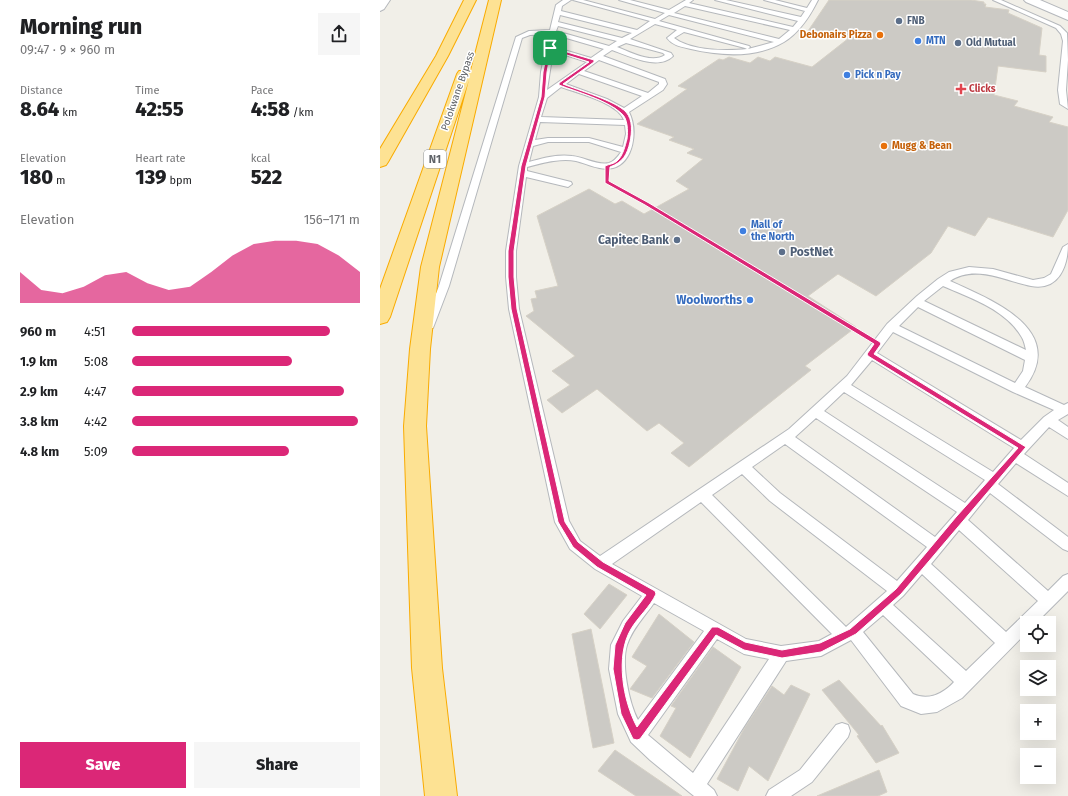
<!DOCTYPE html>
<html lang="en">
<head>
<meta charset="utf-8">
<style>
  body { margin:0; font-family:"Fira Sans",sans-serif; background:#f6f6f6; color:#202124; height:100vh; display:flex; flex-direction:column; font-size:15px; white-space:nowrap }
  * { box-sizing:border-box; margin:0 }
  p { font-size:13px; color:#757577 }
  .icon { flex:none; width:22px; height:22px; fill:none; stroke:currentColor; stroke-width:2; stroke-linecap:round; stroke-linejoin:round }
  .map { position:relative; flex:1; overflow:hidden }
  .sheet { display:flex; flex-direction:column; background:#fff; width:380px }
  .sheet>* { flex:none }
  .buttons { position:absolute; left:640px; top:616px; display:grid; gap:8px }
  .buttons a { display:grid; place-items:center; width:36px; height:36px; border-radius:0px; background:#fff; box-shadow:0 4px 16px #0002; font-size:20px }
  .pin { position:absolute; display:grid; place-items:center; width:34px; height:34px; color:#fff; margin:-17px; border-radius:8px; box-shadow:0 2px 6px #0006 }
  .round { display:grid; place-items:center; flex:none; width:42px; height:42px; border-radius:0px; background:#f6f6f6 }
  .headline { display:flex; align-items:center; justify-content:space-between; height:68px; padding:0 20px }
  h1 { font-size:22px; font-weight:800; line-height:30px }
  .figures { display:grid; grid-template-columns:repeat(3,1fr); gap:6px; height:68px; padding:4px 20px }
  .figures div { display:grid; align-content:center }
  .figures b { font-size:20px; font-weight:800 }
  .figures small { font-size:11px; font-weight:400 }
  .figures p { font-size:11px }
  .chart { height:112px; padding:8px 20px }
  .chart p { display:flex; justify-content:space-between }
  .chart svg { width:100%; height:72px; margin-top:4px; fill:#db2777; opacity:.7 }
  .action { display:flex; gap:8px; margin-top:auto; padding:8px 20px }
  .action a { flex:1; height:46px; border-radius:0px; background:#db2777; color:#fff; font-size:16px; font-weight:800; line-height:46px; text-align:center }
  .action a+a { background:#f6f6f6; color:#202124 }
  ul { padding:0 20px; list-style:none; font-size:13px }
  li { display:grid; grid-template-columns:64px 48px 1fr; align-items:center; height:30px }
  li i { height:10px; border-radius:5px; background:#db2777 }
  main { display:flex; flex:1; min-height:0 }
  .map>svg:first-child { display:block }
  .building { fill:#cccac5; stroke:#d6d1c6 }
  .lines { fill:none; stroke-linecap:round; stroke-linejoin:round }
  .lane-casing { stroke:#b5b8bc; stroke-width:2 }
  .street-casing { stroke:#b5b8bc; stroke-width:2 }
  .highway-casing { stroke:#f9ab00; stroke-width:2 }
  .path-far1 { stroke:#9cc7a9; stroke-width:2; stroke-dasharray:3 1.5; stroke-linecap:butt }
  .path { stroke:#9cc7a9; stroke-width:2.5; stroke-dasharray:4 2; stroke-linecap:butt }
  .lane { fill:#fff; fill-rule:evenodd }
  .street { fill:#fff; fill-rule:evenodd }
  .highway { fill:#fde293; fill-rule:evenodd }
  .route { fill:#db2777; stroke:#fff; fill-rule:evenodd }
  .service-dot { fill:#5c6f8a; stroke:#fff; stroke-width:1.5 }
  .food-dot { fill:#e8710a; stroke:#fff; stroke-width:1.5 }
  .shop-dot { fill:#3f7fe0; stroke:#fff; stroke-width:1.5 }
  .health-dot { fill:#e0444e; stroke:#fff; stroke-width:1.5 }
  .labels { text-anchor:middle; dominant-baseline:central; stroke-width:3; stroke-linejoin:round; paint-order:stroke }
  .far-service-label { font-size:10px; font-weight:bold; fill:#4e5e75; stroke:#fff; text-anchor:start }
  .far-food-label { font-size:10px; font-weight:bold; fill:#c56008; stroke:#fff; text-anchor:end }
  .far-shop-label { font-size:10px; font-weight:bold; fill:#366cbe; stroke:#fff; text-anchor:start }
  .far-health-label { font-size:10px; font-weight:bold; fill:#be3a42; stroke:#fff; text-anchor:start }
  .far-street-label { font-size:10px; fill:#5f6368; stroke:#fff }
  .shield { fill:#fff; stroke:#8f9295; stroke-width:1 }
  .shield-label { font-size:11px; font-weight:bold; fill:#5f6368 }
  .service-label { font-size:12px; font-weight:bold; fill:#4e5e75; stroke:#fff; text-anchor:end }
  .shop-label { font-size:12px; font-weight:bold; fill:#366cbe; stroke:#fff; text-anchor:end }
</style>
</head>
<body>
<main>
<section class="sheet">
<div class="headline"><div><h1>Morning run</h1><p>09:47 · 9 × 960 m</p></div><a class="round"><svg class="icon" aria-label="share" viewBox="0 0 24 24"><path d="M12 15V3M7 8l5-5 5 5M5 13v7h14v-7"/></svg></a></div>
<div class="figures">
<div><p>Distance</p><b>8.64<small> km</small></b></div>
<div><p>Time</p><b>42:55</b></div>
<div><p>Pace</p><b>4:58<small> /km</small></b></div>
</div>
<div class="figures">
<div><p>Elevation</p><b>180<small> m</small></b></div>
<div><p>Heart rate</p><b>139<small> bpm</small></b></div>
<div><p>kcal</p><b>522</b></div>
</div>
<div class="chart"><p><span>Elevation</span>156–171 m</p>
<svg viewBox="0 0 160 44" preserveAspectRatio="none"><path d="M0 44V25L10 36L20 38L30 34L40 27L50 25L60 32L70 36L80 34L90 25L100 15L110 8L120 6L130 6L140 8L150 15L160 25V44z"/></svg>
</div>
<ul>
<li><b>960 m</b>4:51<i style="width:87%"></i></li>
<li><b>1.9 km</b>5:08<i style="width:70%"></i></li>
<li><b>2.9 km</b>4:47<i style="width:93%"></i></li>
<li><b>3.8 km</b>4:42<i style="width:99%"></i></li>
<li><b>4.8 km</b>5:09<i style="width:69%"></i></li>
</ul>
<div class="action"><a>Save</a><a>Share</a></div>
</section>
<div class="map">
<svg width="688" height="796" viewBox="0 0 688 796">
  <rect width="100%" height="100%" fill="#f1efe8"/>
  <!-- building -->
  <g class="building">
    <path d="M449 0H591L604 2V4H606L605 7 629 10 628 13 662 28 659 55 666 56V72L618 66 614 95 638 101 634 106 673 117 669 122 688 127V210L673 237 608 217 595 236 568 226 551 253 496 296 458 274 428 296 476 327 425 366 431 370 309 467 291 453 304 443 279 423 267 431 217 389 182 413 167 400 190 385 172 371 195 356 146 316 154 311 151 299 157 298 155 291 178 286 157 216 209 189 235 204 242 201 264 214 309 189 296 181 323 159 307 153 314 149 289 140 294 137 257 124 307 89 298 86 339 59 343 60 349 57 370 63 378 57 390 61 395 57 432 67 469 38 428 31Z"/>
    <path d="M229 584 247 595 220 629 204 614Z"/>
    <path d="M279 614 314 642 272 698 250 689 267 666 252 657Z"/>
    <path d="M211 629 234 743 213 748 192 634Z"/>
    <path d="M333 647 361 667 310 758 280 736 296 708 291 706Z"/>
    <path d="M459 680 501 726 502 725 519 753 496 763 477 736 479 735 442 690Z"/>
    <path d="M411 685 430 694 388 781 369 766 358 791 337 779 365 727 392 686 404 695Z"/>
    <path d="M235 750 302 796H256L218 771Z"/>
    <path d="M499 770 507 792 498 796H437Z"/>
  </g>
  <g class="lines">
    <!-- lane casing -->
    <g class="lane-casing">
      <g id="lane">
        <path d="M183 0H191L182 6 181 11 257 30 270 21 193 0H203L275 19 285 13 239 0H250L289 10 306 0H313L309 3 413 27 418 21 335 0H346L421 17 425 11 384 0H395L427 8 432 0H438C430 16 420 32 404 42 377 58 341 56 311 49 302 47 293 46 287 38L297 30 275 24 250 39 291 53 293 56C278 71 249 56 232 50L223 56 285 79 287 84 283 90 249 112C258 130 254 162 233 168 220 171 208 164 196 161 180 158 163 163 147 167V171L191 182 192 184 188 187 146 177 136 251V277L139 309 189 521 200 541 220 556 409 429 467 376 507 324 537 296 558 279 569 272 589 267 613 269 653 280 664 278 671 274 683 247 688 244C688 266 679 291 651 286 625 281 595 264 570 281 612 300 688 330 645 387L684 405 688 403V414L678 420 688 427V439L669 427 644 454 688 483V496L636 463 618 484 688 537V551L683 549 610 493 588 520 668 591 683 576 688 574V591L656 623H647V632L582 698 557 712 541 714 521 706 471 640 441 656 406 661 327 784 334 790 337 796H314L309 792 270 760 251 742 238 714 229 669 231 645 243 621 262 596 215 569 190 549 175 522 129 309 126 277V251L139 166 159 97 161 72 169 34 150 35 142 38 69 286 53 328H45L44 325 59 286 136 37 149 31 170 30 176 5ZM305 6 410 30 399 39 294 13ZM180 15 252 33 242 38 178 22ZM289 15 394 42 368 49 370 47 369 46 279 21ZM178 26 237 41 229 46 176 31ZM304 32 365 48 367 49C346 51 311 51 294 38ZM176 35 224 49 211 58 174 47ZM246 43 283 53 285 55C272 64 250 52 237 47ZM173 51 207 62 167 90ZM219 60 279 82V84L268 93 204 71ZM199 74 262 96 244 108 227 99 186 84ZM181 87C198 93 238 103 244 120L161 117 167 98ZM160 122 245 125 246 134 243 147 209 138H168L155 140ZM168 142H209L241 152C238 156 235 161 229 163 218 166 204 157 192 156 178 154 163 158 149 162L153 146ZM563 286C590 298 625 309 641 336 644 340 645 346 646 350L544 301ZM538 307 645 360 643 371 635 383 519 326ZM513 332 633 392 674 410 664 417 641 440 497 353ZM492 360 634 448 613 472 471 385ZM464 392 605 480 585 503 444 411ZM436 418 577 512 555 537 415 437ZM405 444 547 547 517 581 400 493 372 467ZM362 474 390 501 507 591 466 627 332 495ZM321 502 452 634 439 641 401 646 366 639 232 564ZM579 530 658 601 626 632 551 564ZM542 574 615 643 586 671 513 605 523 596ZM274 603 324 631 258 720C249 703 241 664 247 645 252 629 265 616 274 603ZM503 615 574 682C563 694 548 701 533 694L483 632ZM337 639 364 654 389 659 313 773 268 735Z"/>
        <path d="M613 0H621L680 26 687 33 688 60 686 90 688 109 680 104 678 90 683 41 681 34 676 28Z"/>
        <path d="M462 723 468 725 470 731 468 737 432 782 411 796H386L389 790 420 770 456 725Z"/>
      </g>
    </g>
    <!-- street casing -->
    <g class="street-casing">
      <g id="street">
        <path d="M0 0H10L4 9 0 11Z"/>
        <path d="M644 0H660L688 12V20L646 2Z"/>
      </g>
    </g>
    <!-- highway casing -->
    <g class="highway-casing">
      <g id="highway">
        <path d="M84 0H96L68 56 8 162 6 165 0 167V149L56 56Z"/>
        <path d="M109 0H121L59 267 50 349 46 426 62 668 77 796H45L32 668 24 426 30 349 41 267 89 80 10 317 7 322 0 324V289L77 74 79 71H89L90 74Z"/>
      </g>
    </g>
    <!-- path-far1 -->
    <path class="path-far1" d="M227 178V182L267 204 422 297"/>
    <!-- path -->
    <path class="path" d="M420 296 486 336"/>
    <!-- lane -->
    <use href="#lane" class="lane"/>
    <!-- street -->
    <use href="#street" class="street"/>
    <!-- highway -->
    <use href="#highway" class="highway"/>
  </g>
  <!-- route -->
  <path class="route" d="M170 47 214 60V62L183 84C198 90 236 101 246 112 253 120 252 132 250 142 247 155 243 162 230 167L229 181 269 203 500 342 501 344 494 354 646 447 521 594 476 634 441 652 402 658 364 650 336 635 260 739 257 740 253 739 241 714 233 669 235 645 245 623 266 595 217 567 193 547 178 522 131 309 128 277V251L141 166 161 97 163 72 168 48ZM171 50 209 62 179 83V85C197 92 227 100 241 113 248 118 248 131 247 139 245 146 243 156 237 161 234 164 229 164 225 166V183L265 205 494 344 487 354 488 356 638 448 576 517 516 589 470 629 440 643 402 650 365 642 338 627H332L257 727C243 701 235 656 251 629 258 617 270 607 276 594L275 591 223 562 198 542 185 522 137 309 134 277V251L146 166 165 97 167 72Z"/>
  <!-- markers -->
  <g class="service-dot">
    <circle cx="519" cy="21" r="4"/>
    <circle cx="578" cy="43" r="4"/>
    <circle cx="297" cy="240" r="4"/>
    <circle cx="402" cy="252" r="4"/>
  </g>
  <g class="food-dot">
    <circle cx="500" cy="35" r="4"/>
    <circle cx="504" cy="146" r="4"/>
  </g>
  <g class="shop-dot">
    <circle cx="538" cy="41" r="4"/>
    <circle cx="467" cy="75" r="4"/>
    <circle cx="363" cy="231" r="4"/>
    <circle cx="370" cy="300" r="4"/>
  </g>
  <path class="health-dot" d="M579 83h4v4h4v4h-4v4h-4v-4h-4v-4h4z"/>
  <g class="labels">
    <!-- far-service labels -->
    <g class="far-service-label">
      <text x="527" y="21">FNB</text>
      <text x="586" y="43">Old Mutual</text>
    </g>
    <!-- far-food labels -->
    <g class="far-food-label">
      <text x="492" y="35">Debonairs Pizza</text>
      <text x="512" y="146" text-anchor="start">Mugg &amp; Bean</text>
    </g>
    <!-- far-shop labels -->
    <g class="far-shop-label">
      <text x="546" y="41">MTN</text>
      <text x="475" y="75">Pick n Pay</text>
      <text x="371" y="225">Mall of<tspan x="371" dy="12">the North</tspan></text>
    </g>
    <!-- far-health labels -->
    <g class="far-health-label">
      <text x="589" y="89">Clicks</text>
    </g>
    <!-- far-street labels -->
    <g class="far-street-label">
      <text transform="translate(78 91) rotate(-71)">Polokwane Bypass</text>
    </g>
    <!-- shield labels -->
    <rect class="shield" x="44" y="150" width="22" height="18" rx="3"/>
    <g class="shield-label">
      <text x="55" y="159">N1</text>
    </g>
    <!-- service labels -->
    <g class="service-label">
      <text x="289" y="240">Capitec Bank</text>
      <text x="410" y="252" text-anchor="start">PostNet</text>
    </g>
    <!-- shop labels -->
    <g class="shop-label">
      <text x="362" y="300">Woolworths</text>
    </g>
  </g>
</svg>
<div class="buttons">
<a><svg class="icon" aria-label="locate" viewBox="0 0 24 24"><circle cx="12" cy="12" r="6"/><path d="M12 2v4M12 18v4M2 12h4M18 12h4"/></svg></a>
<a><svg class="icon" aria-label="layers" viewBox="0 0 24 24"><path d="M12 4l9 5-9 5-9-5zM3 14l9 5 9-5"/></svg></a>
<a>+</a>
<a>−</a>
</div>
<div class="pin" style="left:170px;top:48px;background:#1e9e55"><svg class="icon" aria-label="arrive" viewBox="0 0 24 24"><path d="M6 21V4h12l-3 4 3 4H6"/></svg></div>
</div>
</main>
</body>
</html>
